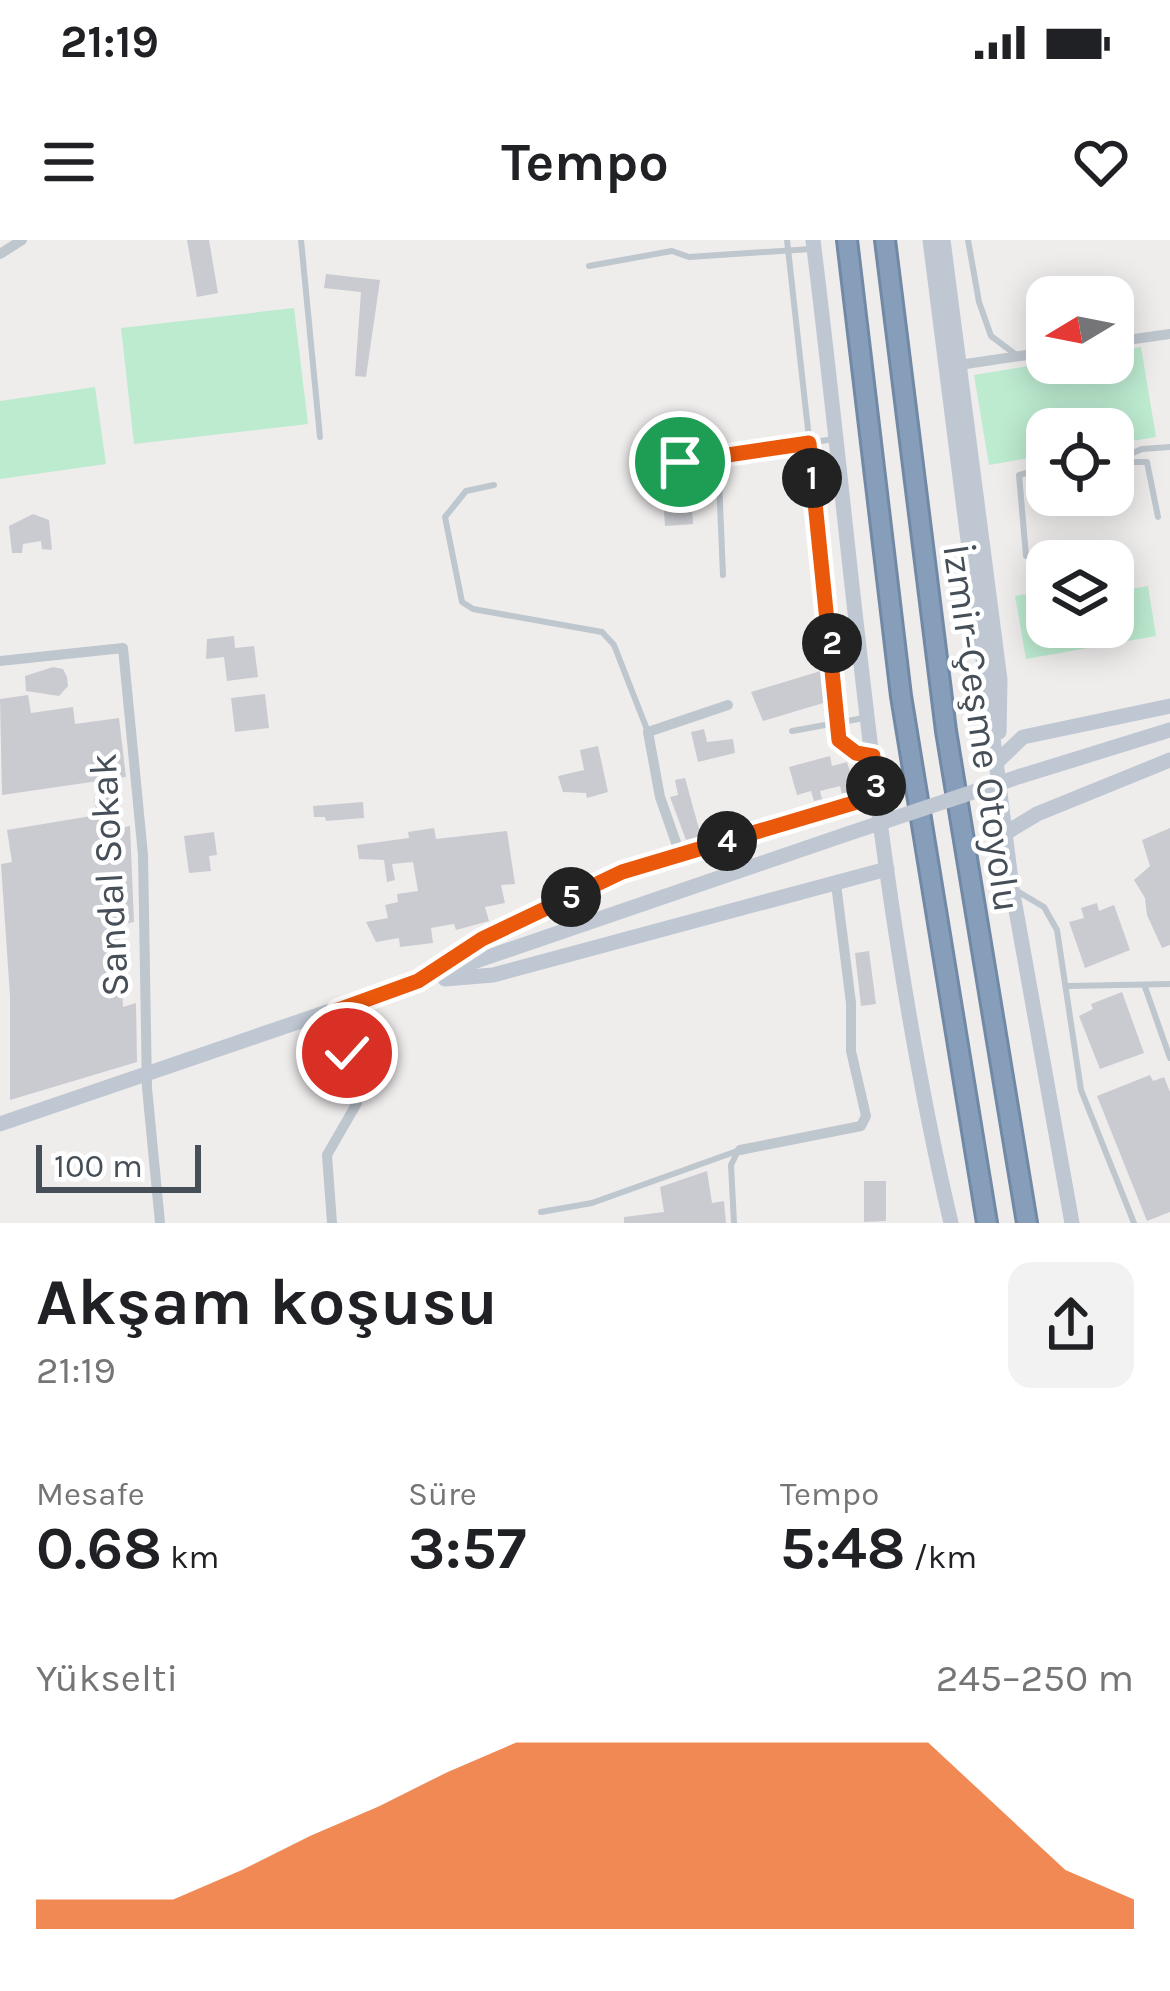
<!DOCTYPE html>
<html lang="tr">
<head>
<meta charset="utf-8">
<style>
  body { margin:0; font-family:Karla,sans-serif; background:#f2f2f2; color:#202124; height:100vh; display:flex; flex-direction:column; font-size:45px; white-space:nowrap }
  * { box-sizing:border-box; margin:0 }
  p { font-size:39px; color:#757577 }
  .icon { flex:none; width:66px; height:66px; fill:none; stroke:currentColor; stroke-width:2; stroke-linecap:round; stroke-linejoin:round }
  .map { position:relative; height:983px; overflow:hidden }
  .details { display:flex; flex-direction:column; background:#fff; flex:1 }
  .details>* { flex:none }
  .needle { width:78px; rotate:260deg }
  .controls { position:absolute; left:1026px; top:36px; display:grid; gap:24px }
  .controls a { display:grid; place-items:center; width:108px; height:108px; border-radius:24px; background:#fff; box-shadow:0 6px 30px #0003; font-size:60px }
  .scale { position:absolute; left:36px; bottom:30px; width:165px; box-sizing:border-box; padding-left:12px; border:6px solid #464f58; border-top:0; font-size:33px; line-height:42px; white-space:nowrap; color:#464f58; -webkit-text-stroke:9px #fff; paint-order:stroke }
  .pin { position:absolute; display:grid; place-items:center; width:102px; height:102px; color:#fff; margin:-51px; border:6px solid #fff; border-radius:50%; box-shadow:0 3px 12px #0007 }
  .km { position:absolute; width:60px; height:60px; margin:-30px; border-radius:50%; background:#222; color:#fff; font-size:33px; line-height:60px; text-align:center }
  .round { display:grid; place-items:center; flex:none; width:126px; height:126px; border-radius:24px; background:#f2f2f2 }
  .head { display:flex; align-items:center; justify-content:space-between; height:204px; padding:0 36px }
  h1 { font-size:66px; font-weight:700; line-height:90px }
  .stats { display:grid; grid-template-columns:repeat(3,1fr); gap:18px; height:204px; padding:12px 36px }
  .stats div { display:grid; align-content:center }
  .stats b { font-size:60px; font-weight:700 }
  .stats small { font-size:33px; font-weight:400 }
  .stats p { font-size:33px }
  .chart { height:336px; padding:24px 36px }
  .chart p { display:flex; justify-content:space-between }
  .chart svg { width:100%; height:216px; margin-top:12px; fill:#ea580c; opacity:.7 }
  .status { display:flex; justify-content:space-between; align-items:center; height:84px; padding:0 60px; background:#fff; direction:ltr }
  .status svg { height:33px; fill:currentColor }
  header { display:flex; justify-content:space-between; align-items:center; height:156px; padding:0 36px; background:#fff; font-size:54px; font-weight:700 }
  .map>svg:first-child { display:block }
  .green { fill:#bcebd0 }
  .building { fill:#cacbd1 }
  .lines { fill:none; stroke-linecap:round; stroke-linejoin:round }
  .highway-casing { stroke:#7289a5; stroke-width:24 }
  .lane { stroke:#bec6ce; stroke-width:6 }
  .street { stroke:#bec6ce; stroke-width:10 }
  .secondary { stroke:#bec7d2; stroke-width:15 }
  .highway { stroke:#869eb9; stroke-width:18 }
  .secondary-bridge { stroke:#bec7d2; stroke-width:15 }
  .route-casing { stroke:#fff; stroke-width:24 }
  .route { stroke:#ea580c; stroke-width:15 }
  .labels { text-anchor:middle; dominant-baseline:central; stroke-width:9; stroke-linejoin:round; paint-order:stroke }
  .street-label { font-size:39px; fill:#464f58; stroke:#fff }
</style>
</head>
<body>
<div class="status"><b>21:19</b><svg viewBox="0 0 49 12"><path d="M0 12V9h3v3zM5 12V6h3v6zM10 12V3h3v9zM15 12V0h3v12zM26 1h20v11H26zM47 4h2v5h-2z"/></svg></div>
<header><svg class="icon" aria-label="menu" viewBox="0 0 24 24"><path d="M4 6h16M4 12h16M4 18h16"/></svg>Tempo<svg class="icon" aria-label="heart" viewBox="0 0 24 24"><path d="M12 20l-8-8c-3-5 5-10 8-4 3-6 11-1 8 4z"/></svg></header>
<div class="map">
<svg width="1170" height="983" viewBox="0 0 1170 983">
  <rect width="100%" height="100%" fill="#efecec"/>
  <!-- green -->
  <g class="green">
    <path d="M294 68 308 184 134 204 121 88Z"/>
    <path d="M1141 107 1156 197 1113 204V189H1047V215L989 225 974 135 1047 123H1113V112Z"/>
    <path d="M95 147 106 224 0 239V161Z"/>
    <path d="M1113 339 1124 344 1126 350 1148 346 1156 396 1026 419 1015 356 1047 351V387H1113Z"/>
  </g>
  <!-- building -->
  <g class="building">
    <path d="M187 0H209L218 53 197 57Z"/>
    <path d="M326 34 380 40 366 137 355 136 361 52 324 48Z"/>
    <path d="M690 239 693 284 665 286 662 241Z"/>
    <path d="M33 274 49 280 52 310 42 309 41 301 23 304 22 313H12L9 286Z"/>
    <path d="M234 396 235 408 254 406 258 437 227 441 224 417 206 419 207 399Z"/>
    <path d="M53 427 63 429 67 437 68 446 59 456 26 451 25 436Z"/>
    <path d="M824 430 830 461 763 481 751 452Z"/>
    <path d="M265 454 269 488 235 492 231 458Z"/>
    <path d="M28 455 31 473 73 467 75 484 119 478 126 537 2 555 0 459Z"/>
    <path d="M704 489 707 502 733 499 735 513 698 522 691 492Z"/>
    <path d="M598 506 608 552 587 558 586 553 563 552 558 536 584 530 580 510Z"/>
    <path d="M830 516 832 526 847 522 856 550 842 554 840 546 820 551 822 559 814 561 811 551 797 555 789 527Z"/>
    <path d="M685 538 701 596 686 600 670 557 678 555 675 540Z"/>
    <path d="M110 555 115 589 130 586 134 682 119 685 123 767 136 763 137 822 10 860V756L1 624 12 622 7 590 97 575 94 558Z"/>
    <path d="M363 562 364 578 326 581 325 577H314L313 566Z"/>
    <path d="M434 588 436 599 507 591 515 644 501 645 505 663 485 667 489 681 456 690 454 684 431 688 433 703 400 707 399 698 376 702 366 682 388 678 385 665 398 662 397 654 418 651 413 622 392 624 395 640 387 642 384 620 359 619 357 605 409 598 408 592Z"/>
    <path d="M1170 588V705L1162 708 1147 675 1145 658 1134 640 1150 626 1142 600Z"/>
    <path d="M214 592 217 615 209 616 211 631 189 633 184 596Z"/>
    <path d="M1097 663 1099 671 1114 665 1130 710 1085 728 1069 682 1084 678 1081 668Z"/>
    <path d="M869 711 876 764 861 766 855 713Z"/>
    <path d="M1122 752 1144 813 1100 829 1079 776 1093 769 1091 764Z"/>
    <path d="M1150 835 1153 841 1164 837 1170 852V972L1147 981 1097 856Z"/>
    <path d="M707 931 712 963 724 961 726 983H624V977L664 972 660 947Z"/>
    <path d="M864 941H886V981L864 982Z"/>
  </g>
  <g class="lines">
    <!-- highway casing -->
    <g class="highway-casing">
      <g id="highway">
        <path d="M847 0 901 456 987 983"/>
        <path d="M885 0 946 491 1027 983"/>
      </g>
    </g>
    <!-- lane -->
    <g class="lane">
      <path d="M301 0 320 197"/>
      <path d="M787 0 837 451 839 499 856 513 869 516"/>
      <path d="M968 0 979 62 991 96 1015 114"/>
      <path d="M589 26 672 11 689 17 811 9"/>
      <path d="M718 216 723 335"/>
      <path d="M1117 220 1142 209 1170 207"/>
      <path d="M680 222 834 199"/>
      <path d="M1113 222H1147L1158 277"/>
      <path d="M494 245 466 251 445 277 462 362 473 369 602 392 614 405 648 492"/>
      <path d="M1026 316 1019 235 1047 228"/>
      <path d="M792 491 864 478"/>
      <path d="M1017 651 1044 667 1057 690 1081 850 1134 983"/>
      <path d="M1068 746 1170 744"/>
      <path d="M1145 747 1170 818"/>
      <path d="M541 972 592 963 740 910"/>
      <path d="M734 983 731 925 737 913"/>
    </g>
    <!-- street -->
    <g class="street">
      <path d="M0 14 22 0"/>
      <path d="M1113 102 1170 94"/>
      <path d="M959 125 1047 112"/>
      <path d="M0 421 123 408 143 615 147 848 160 983"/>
      <path d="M680 614 660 557 648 492 728 465"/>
      <path d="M740 910 861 886 866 876 851 811V763L836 644"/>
      <path d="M332 983 327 915 357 863 338 770"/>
    </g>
    <!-- secondary -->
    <g class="secondary">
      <path d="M813 0C854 328 875 660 951 983"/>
      <path d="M930 0 1012 648 1072 983"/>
      <path d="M943 0 1000 440 999 492"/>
      <path d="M998 521 1023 497 1170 466"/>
      <path d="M1021 536 1170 490"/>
      <path d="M1009 591 1037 574 1170 520"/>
      <path d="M436 729 481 699 623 632 877 556"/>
      <path d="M445 739 493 735 887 629"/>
      <path d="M0 884 847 594"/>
    </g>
    <!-- highway -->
    <use href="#highway" class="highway"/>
    <!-- secondary-bridge -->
    <path class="secondary-bridge" d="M847 594 1021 536"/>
  </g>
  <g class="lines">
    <!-- route casing -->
    <g class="route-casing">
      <path id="route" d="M347 813 338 770 418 741 482 699 622 632 877 556 873 516 856 513 839 500 809 203 680 222"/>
    </g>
    <!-- route -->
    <use href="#route" class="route"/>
  </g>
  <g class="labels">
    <!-- street labels -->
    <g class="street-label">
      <text transform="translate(982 488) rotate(82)">İzmir-Çeşme Otoyolu</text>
      <text transform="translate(109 635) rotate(-93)">Sandal Sokak</text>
    </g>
  </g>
</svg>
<div class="controls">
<a><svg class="needle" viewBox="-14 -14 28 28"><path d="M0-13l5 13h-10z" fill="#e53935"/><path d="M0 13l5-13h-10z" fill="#757577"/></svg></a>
<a><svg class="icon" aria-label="locate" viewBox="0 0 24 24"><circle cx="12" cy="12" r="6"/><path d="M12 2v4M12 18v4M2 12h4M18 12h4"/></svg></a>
<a><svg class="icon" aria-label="layers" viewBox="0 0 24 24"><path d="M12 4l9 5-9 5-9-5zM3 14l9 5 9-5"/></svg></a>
</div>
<div class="scale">100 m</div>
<div class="pin" style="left:680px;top:222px;background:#1e9e55"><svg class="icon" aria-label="arrive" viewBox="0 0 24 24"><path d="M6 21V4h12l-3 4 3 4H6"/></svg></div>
<div class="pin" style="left:347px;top:813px;background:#d93025"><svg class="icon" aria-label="check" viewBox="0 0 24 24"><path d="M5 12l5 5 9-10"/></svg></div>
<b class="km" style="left:812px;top:238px">1</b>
<b class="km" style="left:832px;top:403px">2</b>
<b class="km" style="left:876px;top:546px">3</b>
<b class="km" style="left:727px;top:601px">4</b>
<b class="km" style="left:571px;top:657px">5</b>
</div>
<section class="details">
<div class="head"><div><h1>Akşam koşusu</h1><p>21:19</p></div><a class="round"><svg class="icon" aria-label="share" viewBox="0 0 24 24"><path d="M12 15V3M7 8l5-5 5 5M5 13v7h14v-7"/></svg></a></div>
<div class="stats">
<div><p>Mesafe</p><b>0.68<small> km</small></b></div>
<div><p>Süre</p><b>3:57</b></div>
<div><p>Tempo</p><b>5:48<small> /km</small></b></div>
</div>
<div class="chart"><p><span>Yükselti</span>245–250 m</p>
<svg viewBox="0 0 160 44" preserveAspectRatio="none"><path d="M0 44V38L10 38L20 38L30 32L40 25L50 19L60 12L70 6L80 6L90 6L100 6L110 6L120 6L130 6L140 19L150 32L160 38V44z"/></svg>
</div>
</section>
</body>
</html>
